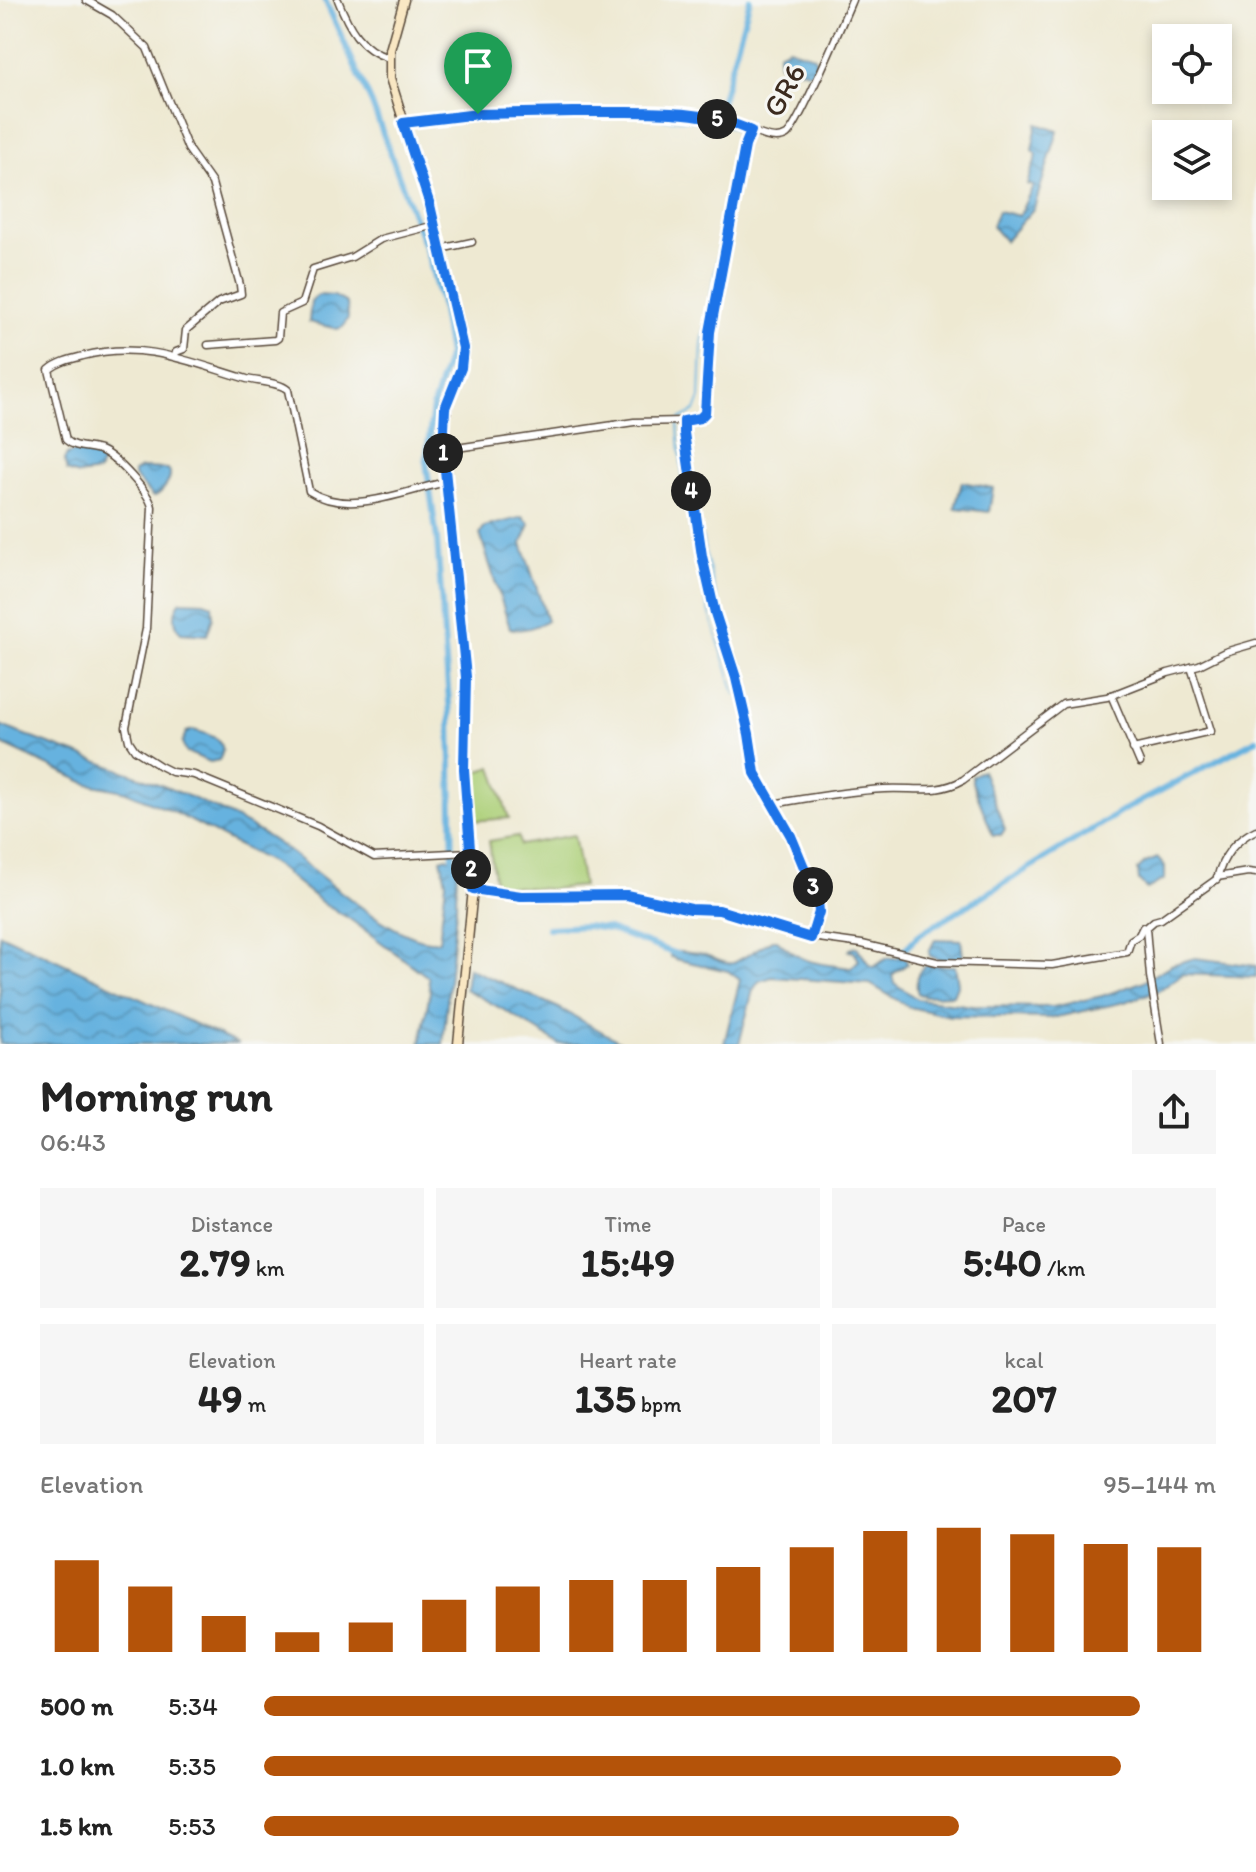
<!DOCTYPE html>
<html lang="en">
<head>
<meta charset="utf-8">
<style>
  body { margin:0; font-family:Itim,sans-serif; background:#f6f6f6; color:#222; height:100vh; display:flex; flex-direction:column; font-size:30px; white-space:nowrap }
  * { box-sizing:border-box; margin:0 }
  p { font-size:26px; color:#767676 }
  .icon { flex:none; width:44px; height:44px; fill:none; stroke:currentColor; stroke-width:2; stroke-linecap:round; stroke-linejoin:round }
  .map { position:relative; height:1044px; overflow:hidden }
  .panel { display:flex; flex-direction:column; background:#fff; flex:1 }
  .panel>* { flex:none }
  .buttons { position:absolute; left:1152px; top:24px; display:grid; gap:16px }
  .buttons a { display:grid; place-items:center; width:80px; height:80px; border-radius:0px; background:#fff; box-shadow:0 4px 12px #0003; font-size:40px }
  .pin { position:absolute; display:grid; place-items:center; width:68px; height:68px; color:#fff; margin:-82px -34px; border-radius:50% 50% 50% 0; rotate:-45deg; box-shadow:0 0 8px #0007 }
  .pin .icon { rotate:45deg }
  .km { position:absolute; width:40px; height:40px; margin:-20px; border-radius:50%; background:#222; color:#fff; font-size:22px; line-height:40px; text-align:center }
  .round { display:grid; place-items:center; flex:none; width:84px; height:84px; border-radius:0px; background:#f6f6f6 }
  .head { display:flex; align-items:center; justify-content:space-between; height:136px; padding:0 40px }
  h1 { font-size:44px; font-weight:800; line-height:60px }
  .stats { display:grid; grid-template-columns:repeat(3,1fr); gap:12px; height:136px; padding:8px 40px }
  .stats div { display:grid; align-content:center; border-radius:0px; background:#f6f6f6; text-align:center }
  .stats b { font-size:40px; font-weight:800 }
  .stats small { font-size:22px; font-weight:400 }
  .stats p { font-size:22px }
  .chart { height:224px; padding:16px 40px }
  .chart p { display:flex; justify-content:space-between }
  .chart svg { width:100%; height:144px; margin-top:8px; stroke:#b45309; stroke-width:6 }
  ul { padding:0 40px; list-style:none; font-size:26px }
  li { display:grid; grid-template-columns:128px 96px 1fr; align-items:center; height:60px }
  li i { height:20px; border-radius:10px; background:#b45309 }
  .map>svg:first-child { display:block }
  .park { fill:#add079; stroke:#747d4c; stroke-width:2 }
  .water { fill:url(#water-waves); stroke:#506e7e; stroke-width:2 }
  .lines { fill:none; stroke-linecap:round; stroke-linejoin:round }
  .stream { stroke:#66b2df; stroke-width:2 }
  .canal { stroke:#66b2df; stroke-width:6 }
  .street-casing { stroke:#564739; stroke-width:9 }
  .secondary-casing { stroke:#564739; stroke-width:11 }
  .street { stroke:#fff; stroke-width:6 }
  .secondary { stroke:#f9e7c3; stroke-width:8 }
  .route-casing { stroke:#fff; stroke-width:16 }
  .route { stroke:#1a73e8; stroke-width:10 }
  .labels { text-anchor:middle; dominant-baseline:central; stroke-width:6; stroke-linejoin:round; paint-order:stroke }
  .street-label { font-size:30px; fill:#3b2a1e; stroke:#f6f6f2 }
</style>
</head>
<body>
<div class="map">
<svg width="1256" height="1044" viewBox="0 0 1256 1044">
  <defs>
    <pattern id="water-waves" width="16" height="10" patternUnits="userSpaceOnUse" patternTransform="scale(2)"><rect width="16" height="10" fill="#66b2df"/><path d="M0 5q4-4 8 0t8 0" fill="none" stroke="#5591b4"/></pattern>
  </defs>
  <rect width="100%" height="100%" fill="#f6f6f2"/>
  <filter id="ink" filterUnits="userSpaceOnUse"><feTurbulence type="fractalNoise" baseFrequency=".0125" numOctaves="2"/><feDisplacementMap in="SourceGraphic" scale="16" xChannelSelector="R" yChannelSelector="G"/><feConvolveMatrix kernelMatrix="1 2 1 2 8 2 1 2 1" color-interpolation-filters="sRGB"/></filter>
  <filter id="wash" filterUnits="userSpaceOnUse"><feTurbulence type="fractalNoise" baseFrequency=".006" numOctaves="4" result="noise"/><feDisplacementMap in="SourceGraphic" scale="32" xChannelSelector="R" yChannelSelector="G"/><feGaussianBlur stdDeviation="1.8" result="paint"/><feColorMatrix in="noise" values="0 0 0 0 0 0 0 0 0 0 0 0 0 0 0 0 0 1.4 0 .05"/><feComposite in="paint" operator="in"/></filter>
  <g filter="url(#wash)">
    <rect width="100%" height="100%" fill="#eee9d2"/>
    <!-- park -->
    <g class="park">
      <path d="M492 767 509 818 473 821 470 774Z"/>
      <path d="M574 835 583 886 549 889 495 885 489 841 518 836 520 845Z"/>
    </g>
    <!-- water -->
    <g class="water">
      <path d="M788 48 814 56 816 63 812 73 779 64 778 53Z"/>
      <path d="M1037 124 1058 131 1034 208 1005 241 992 226 998 211 1019 216 1033 186 1027 184 1037 155 1032 150Z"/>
      <path d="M318 295 334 296 347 303 348 318 343 327 337 329 309 322 311 301Z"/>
      <path d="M78 450 101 453 103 457 99 472 78 475 67 471 64 460 67 455Z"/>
      <path d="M141 468 168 469 170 472C171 481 162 494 153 497L134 476V472Z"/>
      <path d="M962 482 993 488 989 512 955 508Z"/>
      <path d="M523 517 530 524 522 543 547 620C537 627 522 632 510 628L480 534 484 527Z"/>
      <path d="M181 601 204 602 212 605 213 617 207 635 181 633C173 624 173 610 181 601Z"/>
      <path d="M0 725C91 763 198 789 280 845 316 869 397 947 439 941L446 882 441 859 447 857 457 862 456 910 443 1044H420L430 992 428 977 347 917 325 905 274 864 174 812 124 791 88 784 0 743Z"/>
      <path d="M193 730C209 734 231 740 219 760L210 762 186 752 182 743 186 732Z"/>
      <path d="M982 770 1005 829 1001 835H993L972 782V776Z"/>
      <path d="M1158 858 1165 866V879L1147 889 1139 881 1138 870 1145 863Z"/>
      <path d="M0 934 238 1044H0Z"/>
      <path d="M935 939 961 940 963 957 960 960H940L930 956 929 952Z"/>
      <path d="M772 940H777C804 965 816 963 851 968L859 960 854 952 849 951 850 949 857 947 870 966 874 967 887 958H906L907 964 892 975 894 983 917 999 973 1006 1053 1007 1102 996 1142 982 1171 965 1195 958 1256 966V977L1183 974 1160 990 1125 1002 1052 1018 950 1016 909 1007 870 984 772 977 759 981 753 990 739 1044H724L740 980 728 971 675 959 671 957V952C677 951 702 954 708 956 716 959 724 965 733 963 741 961 762 945 772 940Z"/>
      <path d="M927 965 955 966 958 983 953 995 925 996 918 994C915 984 917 969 927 965Z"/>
      <path d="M468 968 559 1008 624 1044H559L506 1011 465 989Z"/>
    </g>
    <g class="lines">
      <!-- stream -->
      <g class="stream">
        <path d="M662 119C682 121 727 118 740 134L702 344 700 398 695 411 680 419"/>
        <path d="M711 365 714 327"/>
        <path d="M678 423C681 485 695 565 713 624 720 648 729 671 735 695"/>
        <path d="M702 537C716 609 744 677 755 749"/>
      </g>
      <!-- canal -->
      <g class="canal">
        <path d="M325 0 372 104 428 255 441 304 447 342 449 354 433 407 426 462 437 539 450 716 453 866"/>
        <path d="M720 106 750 0"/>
        <path d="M548 928 587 926 608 929 679 955"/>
        <path d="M900 954 919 935 1124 810 1256 740"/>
      </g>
    </g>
  </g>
  <g filter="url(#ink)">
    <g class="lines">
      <!-- street casing -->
      <g class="street-casing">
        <g id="street">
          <path d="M86 0 112 15 147 48 188 149 212 183 240 285 241 294 219 302 186 330 184 349 176 352 175 357"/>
          <path d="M338 0C348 26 360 50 389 58"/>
          <path d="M403 123C473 114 542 111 612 112 658 113 708 111 751 131"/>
          <path d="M440 249 472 242"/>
          <path d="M208 345 275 340 278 338 280 313 302 303 313 269 352 257 381 239 435 225"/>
          <path d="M443 450 634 422 684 421"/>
          <path d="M446 482C403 491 349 517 309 491L288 390C280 382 259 382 247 379 189 362 144 340 83 356 71 359 58 362 49 370L66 440C76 449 90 446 102 451 116 457 149 492 152 507L146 629 126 727 129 741 135 750 160 766 172 772 194 775 318 826 374 857 470 852"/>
          <path d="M1111 695 1140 763"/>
          <path d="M1133 749 1211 731 1191 667"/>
          <path d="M772 804C809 798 846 791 884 789 913 787 937 795 963 780L1063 704 1107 697 1168 673 1199 665 1225 652 1256 643"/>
          <path d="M1217 877 1248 872 1256 873"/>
          <path d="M473 889 521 896 626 895 691 909 719 910 804 936 862 944 937 962 1052 965 1127 952 1131 940 1139 935 1143 927 1146 928 1154 921 1161 919 1217 879C1222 857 1235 840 1256 830"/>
          <path d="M1146 928 1150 976 1161 1044"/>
          <path d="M811 938 819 912 818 901 791 836 755 773 749 734 736 678 715 613 702 556 686 454 684 421 700 418 705 413 710 332 745 146 751 131C761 135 777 142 787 135 799 125 843 21 852 0"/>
        </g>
      </g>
      <!-- secondary casing -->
      <g class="secondary-casing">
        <path id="secondary" d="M404 0 390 50V78L430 205 463 348 461 368 450 391 443 428 444 465 466 677 464 769 473 889 458 1044"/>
      </g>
      <!-- street -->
      <use href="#street" class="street"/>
      <!-- secondary -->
      <use href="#secondary" class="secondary"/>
    </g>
  </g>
  <g class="lines" filter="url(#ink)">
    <!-- route casing -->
    <g class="route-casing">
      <path id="route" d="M574 112C632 113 698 106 751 131L745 146 710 332 705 413 700 418 684 421V433L702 556 715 613 736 678 749 734 755 773 791 836 818 901 819 912 811 938 719 910 691 909 626 895 521 896 473 889 464 769 466 677 443 450 445 408 461 368 463 348 430 205 403 123 478 114Z"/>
    </g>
    <!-- route -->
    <use href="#route" class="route"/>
  </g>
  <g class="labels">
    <!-- street labels -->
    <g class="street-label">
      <text transform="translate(784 90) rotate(-61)">GR6</text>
    </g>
  </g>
</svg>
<div class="buttons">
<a><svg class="icon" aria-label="locate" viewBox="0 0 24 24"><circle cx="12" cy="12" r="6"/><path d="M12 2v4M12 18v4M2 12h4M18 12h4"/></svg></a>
<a><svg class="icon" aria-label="layers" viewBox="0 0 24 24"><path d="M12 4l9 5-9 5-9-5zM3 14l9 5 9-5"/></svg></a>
</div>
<div class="pin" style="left:478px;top:114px;background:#1e9e55"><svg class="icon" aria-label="arrive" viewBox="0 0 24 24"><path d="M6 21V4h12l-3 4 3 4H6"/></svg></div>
<b class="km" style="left:443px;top:453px">1</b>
<b class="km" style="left:471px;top:869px">2</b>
<b class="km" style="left:813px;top:887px">3</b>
<b class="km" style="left:691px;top:491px">4</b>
<b class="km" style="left:717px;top:119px">5</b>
</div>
<section class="panel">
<div class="head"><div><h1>Morning run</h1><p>06:43</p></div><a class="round"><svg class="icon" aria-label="share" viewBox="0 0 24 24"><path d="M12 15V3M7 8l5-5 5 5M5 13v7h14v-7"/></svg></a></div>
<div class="stats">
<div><p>Distance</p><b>2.79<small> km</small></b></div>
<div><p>Time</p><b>15:49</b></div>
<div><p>Pace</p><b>5:40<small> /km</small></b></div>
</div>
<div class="stats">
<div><p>Elevation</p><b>49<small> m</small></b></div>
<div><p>Heart rate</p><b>135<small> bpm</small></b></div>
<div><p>kcal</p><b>207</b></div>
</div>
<div class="chart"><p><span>Elevation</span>95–144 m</p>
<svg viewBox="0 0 160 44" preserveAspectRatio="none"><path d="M5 44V16M15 44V24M25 44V33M35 44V38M45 44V35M55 44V28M65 44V24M75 44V22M85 44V22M95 44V18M105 44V12M115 44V7M125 44V6M135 44V8M145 44V11M155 44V12"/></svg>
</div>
<ul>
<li><b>500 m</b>5:34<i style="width:92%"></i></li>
<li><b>1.0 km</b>5:35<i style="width:90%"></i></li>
<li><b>1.5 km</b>5:53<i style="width:73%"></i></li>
</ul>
</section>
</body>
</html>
